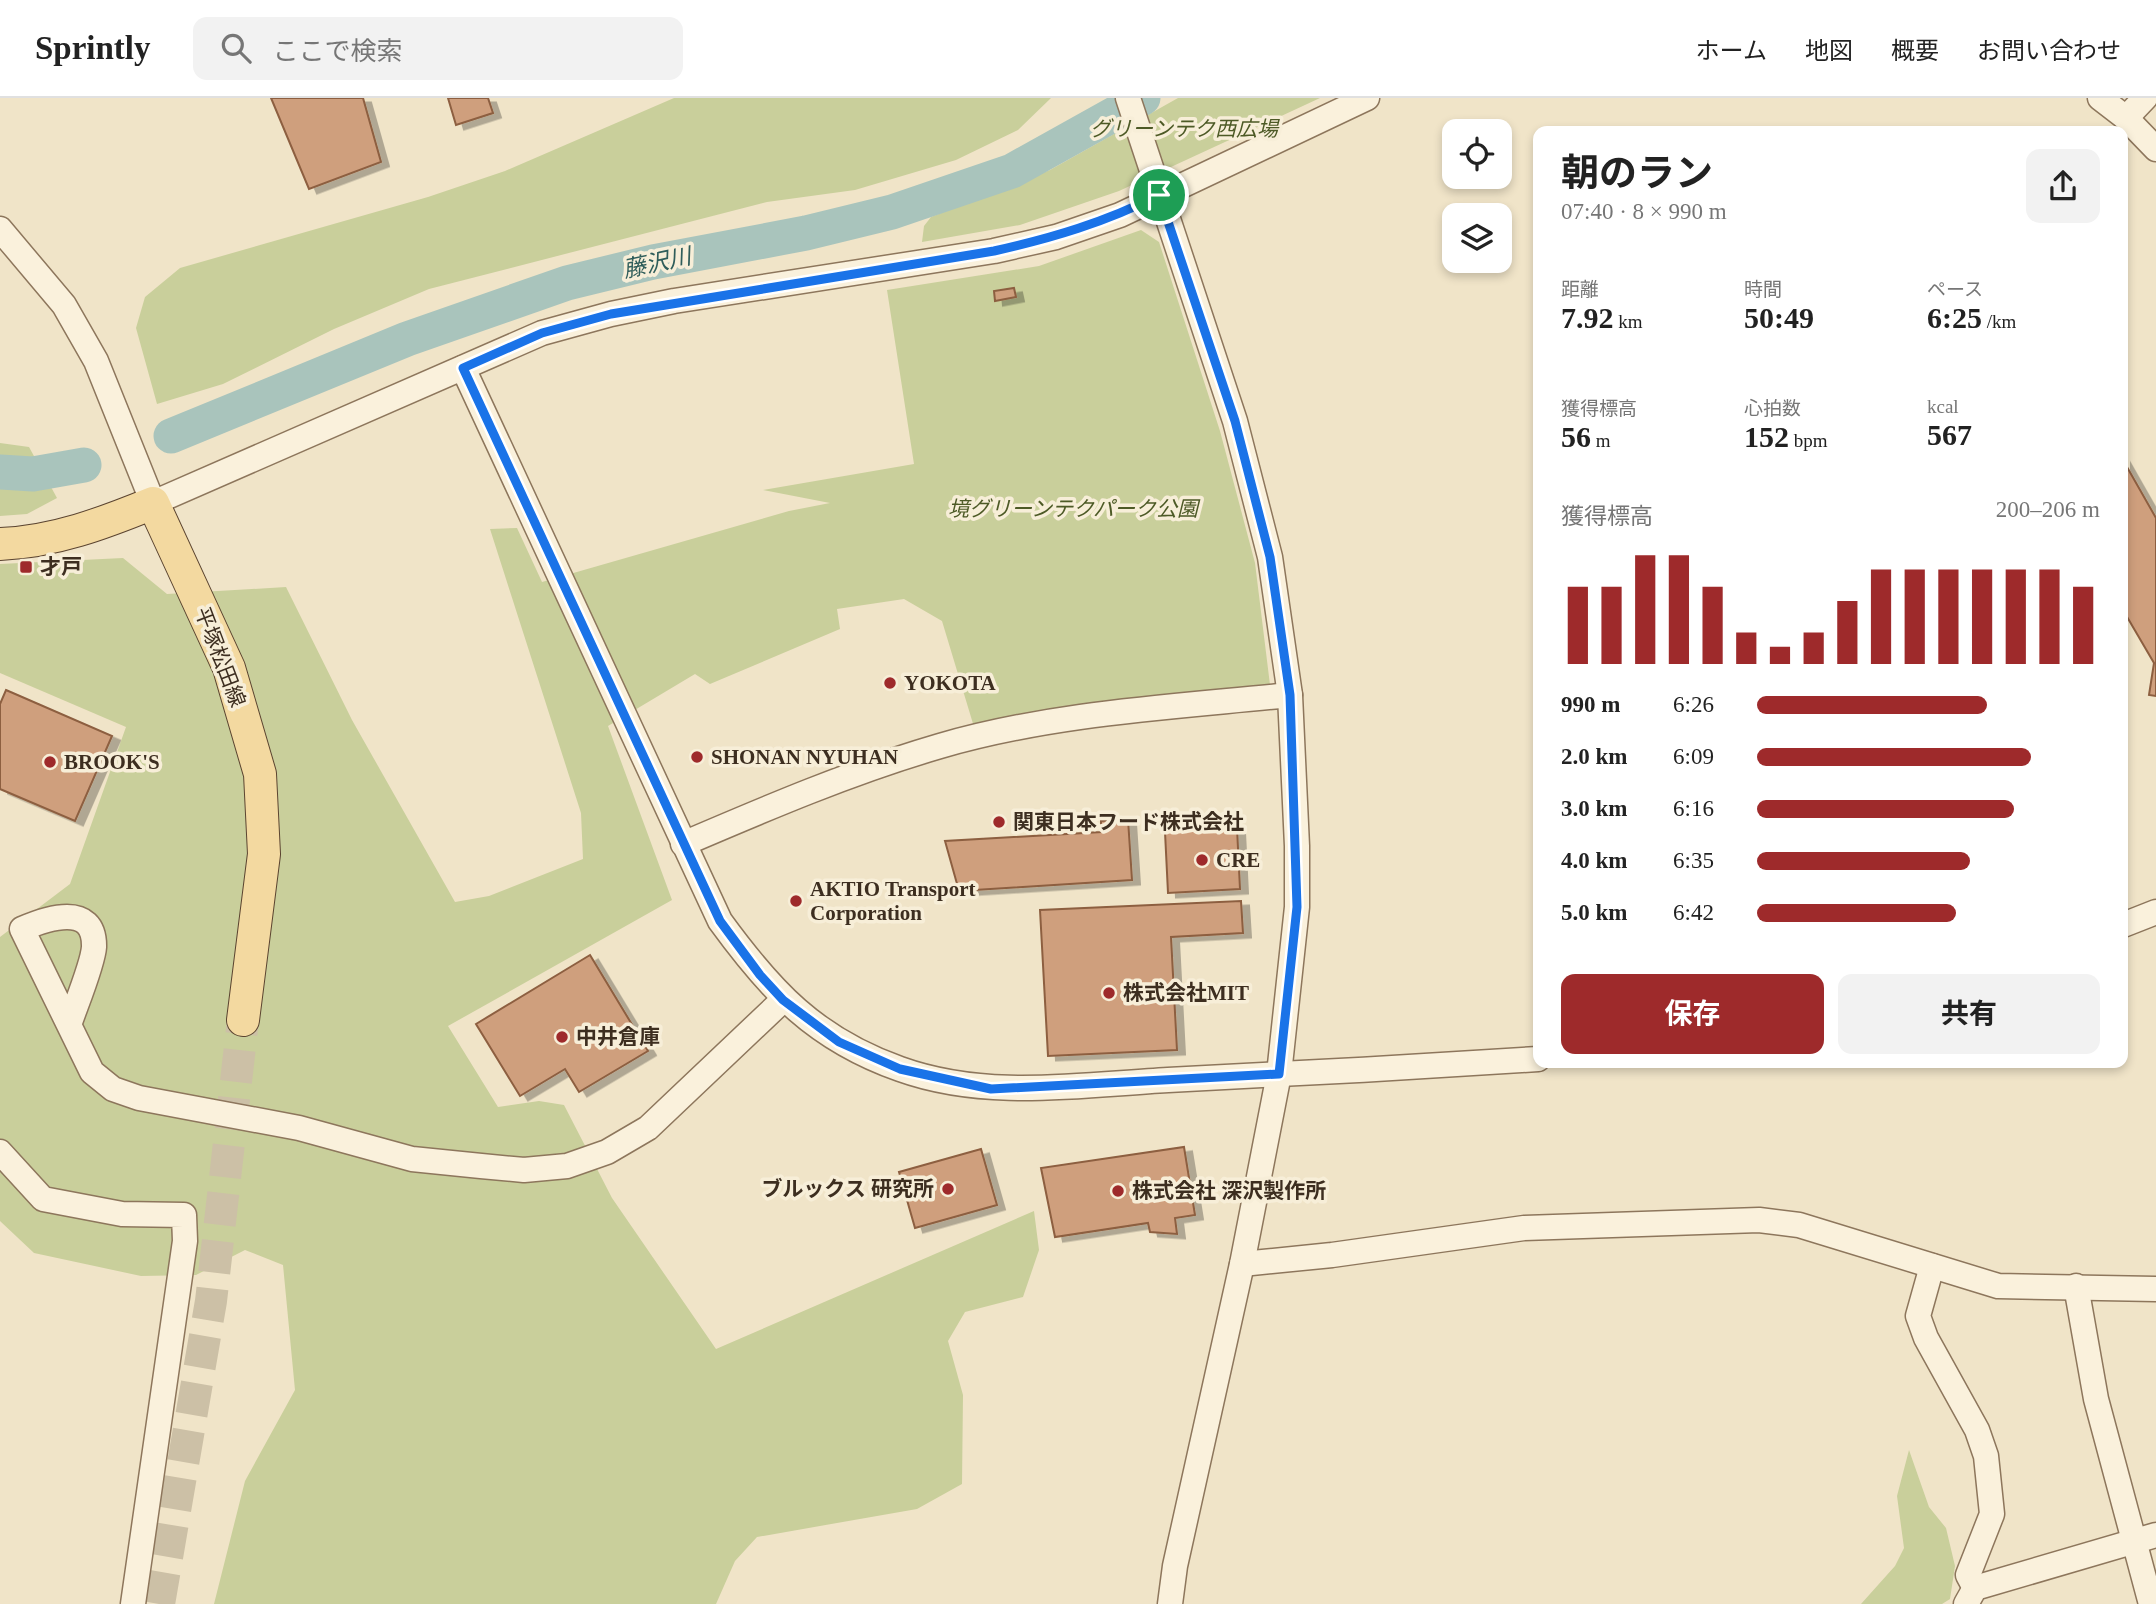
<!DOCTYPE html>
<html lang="ja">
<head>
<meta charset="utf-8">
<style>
  body { margin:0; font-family:"Times New Roman","Noto Sans JP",serif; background:#f2f2f2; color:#222; height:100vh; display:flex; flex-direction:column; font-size:26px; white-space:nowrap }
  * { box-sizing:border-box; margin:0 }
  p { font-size:23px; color:#767676 }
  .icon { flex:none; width:38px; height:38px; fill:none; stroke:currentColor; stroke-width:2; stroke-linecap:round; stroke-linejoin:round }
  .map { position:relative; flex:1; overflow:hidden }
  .panel { position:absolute; left:1533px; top:28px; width:595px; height:942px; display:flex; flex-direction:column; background:#fff; border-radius:14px; box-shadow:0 4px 10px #0003 }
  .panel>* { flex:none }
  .tools { position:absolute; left:1442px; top:21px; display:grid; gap:14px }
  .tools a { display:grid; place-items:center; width:70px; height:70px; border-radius:14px; background:#fff; box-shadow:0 4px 10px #0003; font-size:35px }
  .pin { position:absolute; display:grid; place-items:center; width:60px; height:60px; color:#fff; margin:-30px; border:4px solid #fff; border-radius:50%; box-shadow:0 2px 7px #0007 }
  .round { display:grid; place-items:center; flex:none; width:74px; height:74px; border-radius:14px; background:#f2f2f2 }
  .summary { display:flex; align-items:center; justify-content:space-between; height:119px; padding:0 28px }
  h1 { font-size:38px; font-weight:700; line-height:52px }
  .metrics { display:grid; grid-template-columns:repeat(3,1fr); gap:10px; height:119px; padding:7px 28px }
  .metrics div { display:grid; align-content:center }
  .metrics b { font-size:30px; font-weight:700 }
  .metrics small { font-size:19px; font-weight:400 }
  .metrics p { font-size:19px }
  .chart { height:196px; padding:14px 28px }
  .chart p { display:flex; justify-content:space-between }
  .chart svg { width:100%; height:126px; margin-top:7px; stroke:#9e2a2b; stroke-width:6 }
  .cta { display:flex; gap:14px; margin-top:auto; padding:14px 28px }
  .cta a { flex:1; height:80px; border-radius:14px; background:#9e2a2b; color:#fff; font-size:28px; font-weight:700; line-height:80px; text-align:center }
  .cta a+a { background:#f2f2f2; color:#222 }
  ul { padding:0 28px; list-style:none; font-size:23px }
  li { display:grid; grid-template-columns:112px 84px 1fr; align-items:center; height:52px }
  li i { height:18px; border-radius:9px; background:#9e2a2b }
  header { display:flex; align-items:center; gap:42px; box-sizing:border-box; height:98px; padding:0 35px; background:#fff; border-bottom:2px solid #e0e0e0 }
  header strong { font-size:33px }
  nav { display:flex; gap:38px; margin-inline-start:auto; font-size:24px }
  .search { width:490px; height:63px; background:#f2f2f2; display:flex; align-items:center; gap:18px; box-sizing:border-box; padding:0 24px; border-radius:14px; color:#767676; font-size:26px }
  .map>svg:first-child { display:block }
  .green { fill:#c9cf9b }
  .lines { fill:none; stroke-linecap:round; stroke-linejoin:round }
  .river { stroke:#a9c4bc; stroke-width:35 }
  .building { fill:#cf9f7d; stroke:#8d5f41; stroke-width:2; filter:url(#shadow) }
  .major-tunnel { stroke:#ccc0a6; stroke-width:32; stroke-dasharray:32 16; stroke-linecap:butt }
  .minor-casing { stroke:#8d765c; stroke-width:27 }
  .major-casing { stroke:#5b4430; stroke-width:34 }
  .minor { stroke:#faf1dc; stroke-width:24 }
  .major { stroke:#f3d9a0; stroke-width:32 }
  .route-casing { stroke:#fff; stroke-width:14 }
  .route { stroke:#1a73e8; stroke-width:9 }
  .poi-dot { fill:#9e2a2b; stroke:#f7eed8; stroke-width:2.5 }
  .labels { text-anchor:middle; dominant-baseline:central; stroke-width:7; stroke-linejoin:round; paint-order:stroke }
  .park-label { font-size:21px; font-style:italic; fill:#4d5a26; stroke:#f7eed8 }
  .poi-label { font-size:21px; font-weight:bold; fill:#3d2e20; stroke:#f7eed8; text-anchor:start }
  .street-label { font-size:21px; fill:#3d2e20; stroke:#f7eed8 }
  .water-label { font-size:23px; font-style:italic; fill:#2f5d5a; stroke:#f7eed8 }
</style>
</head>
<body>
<header>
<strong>Sprintly</strong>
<div class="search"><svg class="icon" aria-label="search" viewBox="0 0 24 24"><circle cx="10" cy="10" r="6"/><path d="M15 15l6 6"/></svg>ここで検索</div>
<nav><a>ホーム</a><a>地図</a><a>概要</a><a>お問い合わせ</a></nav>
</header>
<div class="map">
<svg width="2156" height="1506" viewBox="0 0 2156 1506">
  <defs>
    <filter id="shadow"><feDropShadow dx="8" dy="4.5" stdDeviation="0" flood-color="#0004"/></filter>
  </defs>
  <rect width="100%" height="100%" fill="#f0e4c8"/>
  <!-- green -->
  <g class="green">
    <path d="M674 0H1051L1018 32 956 62 855 92 767 104 429 191 334 231 223 286 157 306 136 230 145 199 180 170 428 99 505 73Z"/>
    <path d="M1178 0H1320L1119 93 1020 127 922 144 924 128 931 119 1050 72Z"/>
    <path d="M1141 132 1159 144 1220 333 1255 465 1270 587 974 629 942 523 904 501 837 511 840 531 710 586 695 576 608 628 672 802 448 928 498 1009 539 1003 564 1007 612 1100 716 1251 1034 1113 1039 1152 1023 1199 965 1214 948 1243 963 1297 962 1386 917 1411 757 1439 735 1463 716 1506H214L245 1383 295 1292 283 1167 245 1152 196 1177 141 1178 34 1155 0 1123V839L70 786 126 629 0 575V466L123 460 167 496 286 489 352 622 455 804 489 798 583 761 581 715 490 431 517 430 542 484 789 413 830 405 763 392 914 366 887 192 1039 168Z"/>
    <path d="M0 345 29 349 57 400 27 416 0 418Z"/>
    <path d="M1909 1352 1929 1409 1946 1430 1955 1468 1950 1501 1942 1506H1861L1895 1468 1904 1450 1897 1398Z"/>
  </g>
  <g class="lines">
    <!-- river -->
    <g class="river">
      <path d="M171 338 407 241 567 185 653 164 806 135 892 114 1012 73 1143 0"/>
      <path d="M0 374 33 376 84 367"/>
    </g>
  </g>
  <!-- building -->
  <g class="building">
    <path d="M271 0H363L381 64 309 91Z"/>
    <path d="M448 0H488L493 15 456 27Z"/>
    <path d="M1014 190 1016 199 995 203 994 193Z"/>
    <path d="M2123 362 2156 420V598L2149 597 2154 565 2123 512Z"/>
    <path d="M6 592 112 638 75 723 0 691V606Z"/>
    <path d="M1128 721 1132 782 959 793 945 743 1101 734V723Z"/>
    <path d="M1237 730 1240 791 1168 795 1165 734Z"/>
    <path d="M1241 803 1243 835 1171 839 1177 952 1048 958 1040 812Z"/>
    <path d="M590 857 648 953 579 994 565 971 520 998 476 926Z"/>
    <path d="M1184 1049 1195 1117 1175 1120 1177 1136 1150 1134 1148 1125 1055 1139 1041 1070Z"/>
    <path d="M981 1051 997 1107 915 1130 899 1074Z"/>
  </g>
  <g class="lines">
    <!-- major-tunnel -->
    <path class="major-tunnel" d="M159 1506 211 1203 243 922"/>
    <!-- minor casing -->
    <g class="minor-casing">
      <g id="minor">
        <path d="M1128 0 1235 323 1270 459 1290 597 1297 748V809L1279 976 1242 1166 1175 1468 1170 1506"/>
        <path d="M2100 0 2126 20 2156 51"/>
        <path d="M2126 20 2145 0"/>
        <path d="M0 131 64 207 96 263 153 405 542 235 611 216 674 203 994 153 1056 139 1120 117 1367 0"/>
        <path d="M463 270 720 823C771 893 815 941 900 971 986 1002 1079 987 1168 982 1291 976 1415 969 1538 961"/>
        <path d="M683 746C767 710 851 674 940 648 1053 615 1173 609 1290 597"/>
        <path d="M2123 827 2156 814"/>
        <path d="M69 927C75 909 93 866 94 849 95 803 45 821 22 831L92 974 113 991 139 1000 299 1030 412 1061 481 1068 524 1072 567 1068 607 1054 648 1030 783 902"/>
        <path d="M0 1054 43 1101 122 1116 184 1117 185 1143 133 1506"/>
        <path d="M1242 1166 1332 1157 1524 1130 1759 1122 1799 1127 1998 1188 2156 1191"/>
        <path d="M1932 1168 1918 1218 1926 1240 1977 1332 1986 1358 1992 1416 1968 1477 1975 1490"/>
        <path d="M2076 1188 2096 1301 2151 1506"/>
        <path d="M1966 1506 1975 1490 2156 1437"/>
      </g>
    </g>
    <!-- major casing -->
    <g class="major-casing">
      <path id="major" d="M0 446C54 444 104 425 153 405L229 570 260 676 264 756 243 922"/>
    </g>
    <!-- minor -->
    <use href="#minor" class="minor"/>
    <!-- major -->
    <use href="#major" class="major"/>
  </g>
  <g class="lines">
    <!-- route casing -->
    <g class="route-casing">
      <path id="route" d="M1159 97 1235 323 1270 459 1290 597 1297 809 1279 976 991 991 900 971 839 944 783 902 760 877 720 823 463 270 542 235 611 216 994 153C1052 140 1106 124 1159 97Z"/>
    </g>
    <!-- route -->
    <use href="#route" class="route"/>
  </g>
  <!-- markers -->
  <g class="poi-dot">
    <rect x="19" y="462" width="14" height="14" rx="3.5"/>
    <circle cx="890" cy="585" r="7"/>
    <circle cx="697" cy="659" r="7"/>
    <circle cx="50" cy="664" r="7"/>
    <circle cx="999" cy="724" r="7"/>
    <circle cx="1202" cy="762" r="7"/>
    <circle cx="796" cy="803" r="7"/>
    <circle cx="1109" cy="895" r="7"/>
    <circle cx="562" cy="939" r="7"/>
    <circle cx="948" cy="1091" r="7"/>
    <circle cx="1118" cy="1093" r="7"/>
  </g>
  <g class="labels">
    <!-- park labels -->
    <g class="park-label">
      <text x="1184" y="31">グリーンテク西広場</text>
      <text x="1073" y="411">境グリーンテクパーク公園</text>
    </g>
    <!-- poi labels -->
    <g class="poi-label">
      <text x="40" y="469">才戸</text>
      <text x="904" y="585">YOKOTA</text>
      <text x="711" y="659">SHONAN NYUHAN</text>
      <text x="64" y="664">BROOK'S</text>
      <text x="1013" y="724">関東日本フード株式会社</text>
      <text x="1216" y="762">CRE</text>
      <text x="810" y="791">AKTIO Transport<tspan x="810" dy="24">Corporation</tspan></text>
      <text x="1123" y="895">株式会社MIT</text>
      <text x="576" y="939">中井倉庫</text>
      <text x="934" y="1091" text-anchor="end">ブルックス 研究所</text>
      <text x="1132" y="1093">株式会社 深沢製作所</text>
    </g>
    <!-- street labels -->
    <g class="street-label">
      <text transform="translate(220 559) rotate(69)">平塚松田線</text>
    </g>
    <!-- water labels -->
    <g class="water-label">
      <text transform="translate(657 165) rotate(-12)">藤沢川</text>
    </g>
  </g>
</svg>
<div class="tools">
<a><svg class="icon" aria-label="locate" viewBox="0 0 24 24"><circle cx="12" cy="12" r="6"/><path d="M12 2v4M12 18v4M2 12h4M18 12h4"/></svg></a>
<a><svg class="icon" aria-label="layers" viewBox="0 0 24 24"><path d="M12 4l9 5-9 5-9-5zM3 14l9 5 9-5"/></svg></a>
</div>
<div class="pin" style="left:1159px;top:97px;background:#1e9e55"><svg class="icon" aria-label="arrive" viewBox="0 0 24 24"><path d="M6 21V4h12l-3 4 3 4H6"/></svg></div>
<section class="panel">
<div class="summary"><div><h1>朝のラン</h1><p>07:40 · 8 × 990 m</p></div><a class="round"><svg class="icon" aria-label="share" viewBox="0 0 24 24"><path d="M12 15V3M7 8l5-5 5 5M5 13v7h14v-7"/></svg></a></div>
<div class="metrics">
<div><p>距離</p><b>7.92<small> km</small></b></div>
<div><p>時間</p><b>50:49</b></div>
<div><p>ペース</p><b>6:25<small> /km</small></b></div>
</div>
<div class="metrics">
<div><p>獲得標高</p><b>56<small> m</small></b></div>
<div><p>心拍数</p><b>152<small> bpm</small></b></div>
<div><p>kcal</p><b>567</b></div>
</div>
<div class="chart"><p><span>獲得標高</span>200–206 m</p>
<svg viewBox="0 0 160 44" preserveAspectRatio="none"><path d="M5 44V17M15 44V17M25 44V6M35 44V6M45 44V17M55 44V33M65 44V38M75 44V33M85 44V22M95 44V11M105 44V11M115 44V11M125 44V11M135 44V11M145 44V11M155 44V17"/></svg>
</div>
<ul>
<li><b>990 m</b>6:26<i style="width:67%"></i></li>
<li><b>2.0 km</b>6:09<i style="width:80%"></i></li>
<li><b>3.0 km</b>6:16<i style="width:75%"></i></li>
<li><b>4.0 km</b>6:35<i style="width:62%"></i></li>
<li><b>5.0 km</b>6:42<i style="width:58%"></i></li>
</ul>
<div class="cta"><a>保存</a><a>共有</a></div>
</section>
</div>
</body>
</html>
